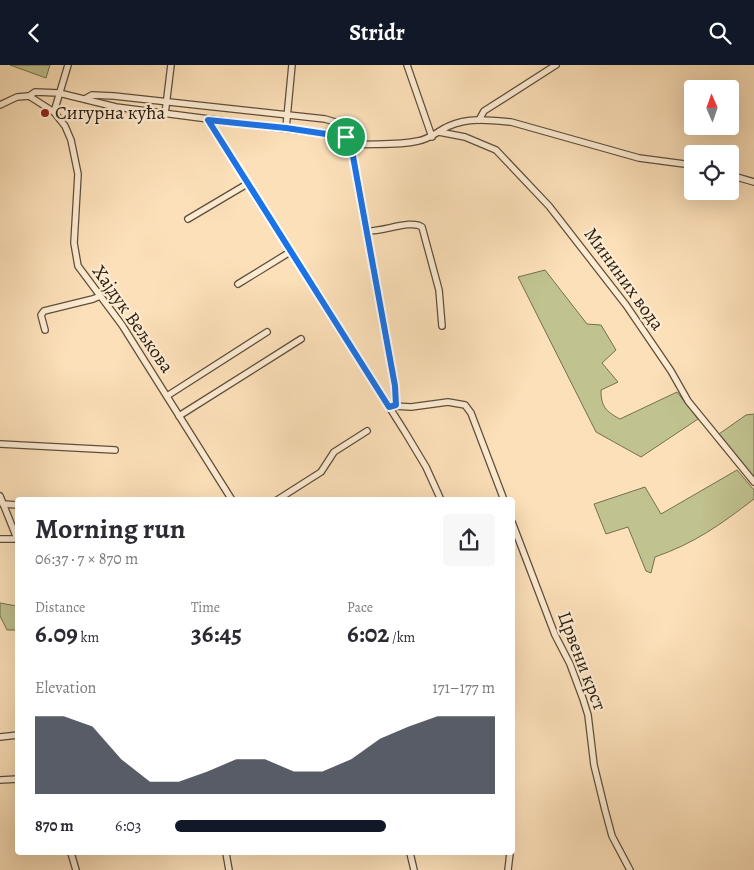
<!DOCTYPE html>
<html lang="en">
<head>
<meta charset="utf-8">
<style>
  body { margin:0; font-family:Alegreya,serif; background:#f7f7f7; color:#2b2b33; height:100vh; display:flex; flex-direction:column; font-size:19px; white-space:nowrap }
  * { box-sizing:border-box; margin:0 }
  p { font-size:16px; color:#7c7c81 }
  .icon { flex:none; width:28px; height:28px; fill:none; stroke:currentColor; stroke-width:2; stroke-linecap:round; stroke-linejoin:round }
  .map { position:relative; flex:1; overflow:hidden }
  .panel { position:absolute; left:15px; top:432px; width:500px; height:358px; display:flex; flex-direction:column; background:#fff; border-radius:5px; box-shadow:0 5px 20px #0002 }
  .panel>* { flex:none }
  .needle { width:32px; rotate:358deg }
  .fabs { position:absolute; left:684px; top:15px; display:grid; gap:10px }
  .fabs a { display:grid; place-items:center; width:55px; height:55px; border-radius:5px; background:#fff; box-shadow:0 5px 20px #0002; font-size:25px }
  .pin { position:absolute; display:grid; place-items:center; width:42px; height:42px; color:#fff; margin:-21px; border:2px solid #fff; border-radius:50%; box-shadow:0 1px 5px #0007 }
  .round { display:grid; place-items:center; flex:none; width:52px; height:52px; border-radius:5px; background:#f7f7f7 }
  .head { display:flex; align-items:center; justify-content:space-between; height:85px; padding:0 20px }
  h1 { font-size:28px; font-weight:600; line-height:38px }
  .stats { display:grid; grid-template-columns:repeat(3,1fr); gap:8px; height:85px; padding:5px 20px }
  .stats div { display:grid; align-content:center }
  .stats b { font-size:25px; font-weight:600 }
  .stats small { font-size:14px; font-weight:400 }
  .stats p { font-size:14px }
  .chart { height:140px; padding:10px 20px }
  .chart p { display:flex; justify-content:space-between }
  .chart svg { width:100%; height:90px; margin-top:5px; fill:#111827; opacity:.7 }
  ul { padding:0 20px; list-style:none; font-size:16px }
  li { display:grid; grid-template-columns:80px 60px 1fr; align-items:center; height:38px }
  li i { height:12px; border-radius:6px; background:#111827 }
  header { display:flex; justify-content:space-between; align-items:center; height:65px; padding:0 20px; background:#111827; color:#fff; font-size:22px; font-weight:600 }
  .map>svg:first-child { display:block }
  .green { fill:#c0c28f; stroke:#747050 }
  .lines { fill:none; stroke-linecap:round; stroke-linejoin:round }
  .street-casing { stroke:#5e4e3a; stroke-width:8 }
  .street { stroke:#fdebd2; stroke-width:5.5 }
  .route-casing { stroke:#fff; stroke-width:10 }
  .route { stroke:#1a73e8; stroke-width:6 }
  .poi-dot { fill:#8f2418; stroke:#fdebd2; stroke-width:2 }
  .labels { text-anchor:middle; dominant-baseline:central; stroke-width:4.5; stroke-linejoin:round; paint-order:stroke }
  .poi-label { font-size:19px; fill:#291d10; stroke:#fdebd2; text-anchor:start }
  .street-label { font-size:19px; fill:#291d10; stroke:#fdebd2 }
</style>
</head>
<body>
<header><svg class="icon" aria-label="back" viewBox="0 0 24 24"><path d="M15 5l-7 7 7 7"/></svg>Stridr<svg class="icon" aria-label="search" viewBox="0 0 24 24"><circle cx="10" cy="10" r="6"/><path d="M15 15l6 6"/></svg></header>
<div class="map">
<svg width="754" height="805" viewBox="0 0 754 805">
  <rect width="100%" height="100%" fill="#fce0b9"/>
  <filter id="stains"><feTurbulence type="fractalNoise" baseFrequency=".004" numOctaves="4"/><feColorMatrix values="0 0 0 0 .2 0 0 0 0 .09 0 0 0 0 .02 0 0 0 .5 -.17"/></filter>
  <radialGradient id="worn" r=".72"><stop offset=".6" stop-color="#630" stop-opacity="0"/><stop offset="1" stop-color="#630" stop-opacity=".3"/></radialGradient>
  <!-- green -->
  <g class="green">
    <path d="M10 0H50L46 13Z"/>
    <path d="M545 205 587 259 601 260 616 285 602 298 618 317 601 325C601 341 605 346 620 354L677 327 698 354 641 392 596 367 518 212Z"/>
    <path d="M754 349V414L719 369 746 350Z"/>
    <path d="M737 405 754 425V434C720 460 695 478 655 492L651 508 646 506 628 462 606 469 594 439 645 422 661 449Z"/>
    <path d="M0 538 17 541V565H7L0 551Z"/>
  </g>
  <g class="lines">
    <!-- street casing -->
    <g class="street-casing">
      <g id="street">
        <path d="M407 0 432 72"/>
        <path d="M29 31 35 27 59 28 116 42 348 72 351 80 395 321 396 340"/>
        <path d="M85 34 92 30 114 31 325 54 335 57 342 62 346 72"/>
        <path d="M0 40 17 32 29 31 54 47 65 61 71 75 78 109 74 178 78 201 122 260 232 435"/>
        <path d="M54 47 68 0"/>
        <path d="M165 49 171 0"/>
        <path d="M208 55 405 367 426 402 441 435"/>
        <path d="M479 55 484 46 556 0"/>
        <path d="M286 63 292 0"/>
        <path d="M439 67 465 72 496 85 549 141 626 240 671 306 688 336 754 417"/>
        <path d="M351 80C373 78 396 81 418 76 430 74 438 66 449 61 468 52 491 55 511 57L639 93 692 100"/>
        <path d="M730 110 754 117"/>
        <path d="M188 154 247 119"/>
        <path d="M367 166C382 167 412 154 422 162L439 225 442 261"/>
        <path d="M238 219 290 187"/>
        <path d="M45 265 41 250 44 246 93 234 100 231"/>
        <path d="M167 331 267 267"/>
        <path d="M394 341 411 342 448 337 465 340 471 348 504 435"/>
        <path d="M179 351 301 274"/>
        <path d="M0 379 115 385"/>
        <path d="M0 431 18 476"/>
        <path d="M277 435 321 407 334 387 367 366"/>
        <path d="M3 439 18 440"/>
        <path d="M512 457 555 570 570 599 583 634 588 650 594 700 605 745 612 771 630 805"/>
        <path d="M0 474H16"/>
        <path d="M0 672 18 670"/>
        <path d="M0 715 18 714"/>
        <path d="M71 788 76 805"/>
        <path d="M226 788 229 805"/>
        <path d="M410 788 414 805"/>
        <path d="M508 805 510 788"/>
      </g>
    </g>
    <!-- street -->
    <use href="#street" class="street"/>
  </g>
  <g class="lines">
    <!-- route casing -->
    <g class="route-casing">
      <path id="route" d="M208 55 286 63 346 72 350 75 395 321 396 340 389 342Z"/>
    </g>
    <!-- route -->
    <use href="#route" class="route"/>
  </g>
  <!-- markers -->
  <circle class="poi-dot" cx="45" cy="48" r="5"/>
  <g class="labels">
    <!-- poi labels -->
    <g class="poi-label">
      <text x="55" y="48">Сигурна кућа</text>
    </g>
    <!-- street labels -->
    <g class="street-label">
      <text transform="translate(624 214) rotate(54)">Мининих вода</text>
      <text transform="translate(133 254) rotate(55)">Хајдук Вељкова</text>
      <text transform="translate(582 596) rotate(69)">Црвени крст</text>
    </g>
  </g>
  <rect width="100%" height="100%" filter="url(#stains)"/>
  <rect width="100%" height="100%" fill="url(#worn)"/>
</svg>
<div class="fabs">
<a><svg class="needle" viewBox="-14 -14 28 28"><path d="M0-13l5 13h-10z" fill="#e53935"/><path d="M0 13l5-13h-10z" fill="#7c7c81"/></svg></a>
<a><svg class="icon" aria-label="locate" viewBox="0 0 24 24"><circle cx="12" cy="12" r="6"/><path d="M12 2v4M12 18v4M2 12h4M18 12h4"/></svg></a>
</div>
<div class="pin" style="left:346px;top:72px;background:#1e9e55"><svg class="icon" aria-label="arrive" viewBox="0 0 24 24"><path d="M6 21V4h12l-3 4 3 4H6"/></svg></div>
<section class="panel">
<div class="head"><div><h1>Morning run</h1><p>06:37 · 7 × 870 m</p></div><a class="round"><svg class="icon" aria-label="share" viewBox="0 0 24 24"><path d="M12 15V3M7 8l5-5 5 5M5 13v7h14v-7"/></svg></a></div>
<div class="stats">
<div><p>Distance</p><b>6.09<small> km</small></b></div>
<div><p>Time</p><b>36:45</b></div>
<div><p>Pace</p><b>6:02<small> /km</small></b></div>
</div>
<div class="chart"><p><span>Elevation</span>171–177 m</p>
<svg viewBox="0 0 160 44" preserveAspectRatio="none"><path d="M0 44V6L10 6L20 11L30 27L40 38L50 38L60 33L70 27L80 27L90 33L100 33L110 27L120 17L130 11L140 6L150 6L160 6V44z"/></svg>
</div>
<ul>
<li><b>870 m</b>6:03<i style="width:66%"></i></li>
</ul>
</section>
</div>
</body>
</html>
